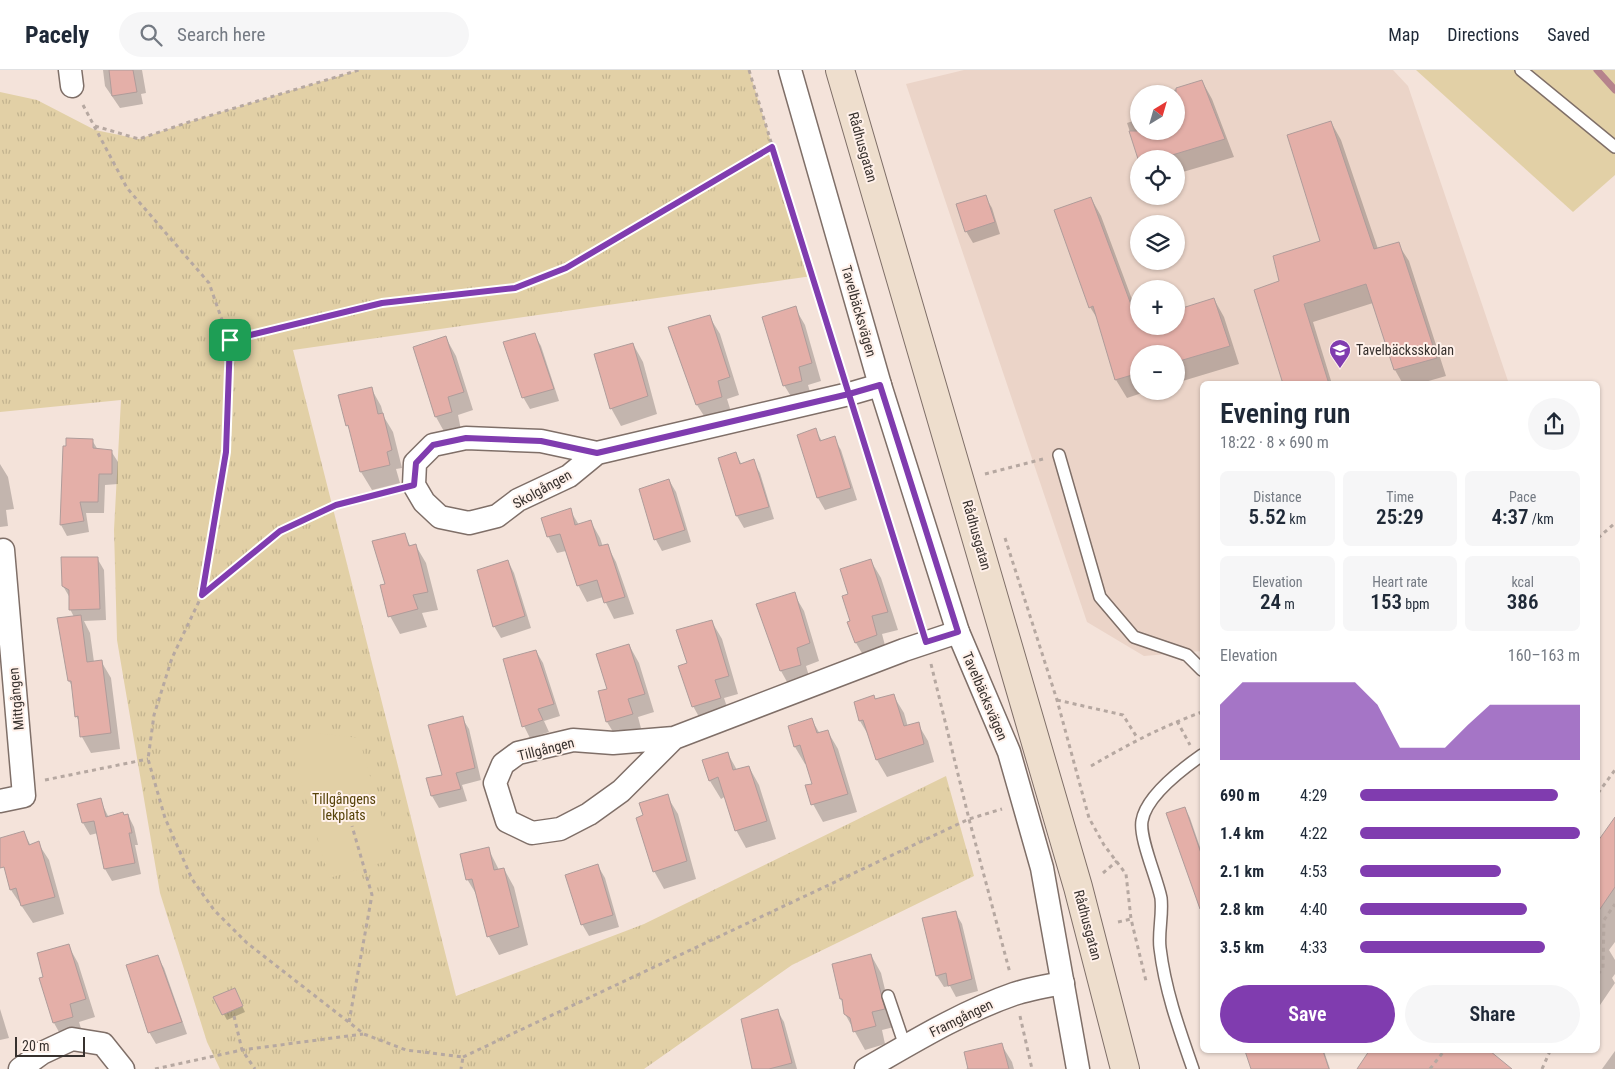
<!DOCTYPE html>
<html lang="en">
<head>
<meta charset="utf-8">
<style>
  body { margin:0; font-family:"Roboto Condensed",sans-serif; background:#f6f6f7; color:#1f2937; height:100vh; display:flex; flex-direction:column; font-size:19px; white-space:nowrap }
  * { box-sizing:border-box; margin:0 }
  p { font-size:16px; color:#747a83 }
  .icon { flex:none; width:28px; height:28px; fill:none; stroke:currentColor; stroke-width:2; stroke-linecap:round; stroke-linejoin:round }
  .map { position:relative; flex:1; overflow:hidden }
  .panel { position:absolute; left:1200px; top:311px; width:400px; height:672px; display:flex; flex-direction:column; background:#fff; border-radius:8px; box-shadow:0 1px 4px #0004 }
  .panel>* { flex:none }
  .needle { width:32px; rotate:37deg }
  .controls { position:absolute; left:1130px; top:15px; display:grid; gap:10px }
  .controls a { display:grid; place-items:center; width:55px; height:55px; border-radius:50%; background:#fff; box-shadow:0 1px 4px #0004; font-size:25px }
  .scale { position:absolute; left:15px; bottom:12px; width:70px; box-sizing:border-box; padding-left:5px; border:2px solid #37312e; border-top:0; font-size:14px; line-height:18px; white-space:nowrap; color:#37312e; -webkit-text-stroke:4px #fff1ea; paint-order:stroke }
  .pin { position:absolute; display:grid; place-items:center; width:42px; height:42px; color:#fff; margin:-21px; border-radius:10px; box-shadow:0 2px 8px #0006 }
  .round { display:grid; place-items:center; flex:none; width:52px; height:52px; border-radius:26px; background:#f6f6f7 }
  .overview { display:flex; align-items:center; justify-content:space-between; height:85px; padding:0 20px }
  h1 { font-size:28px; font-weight:600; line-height:38px }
  .stats { display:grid; grid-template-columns:repeat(3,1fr); gap:8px; height:85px; padding:5px 20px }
  .stats div { display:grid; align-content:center; border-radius:8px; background:#f6f6f7; text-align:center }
  .stats b { font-size:21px; font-weight:600 }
  .stats small { font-size:14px; font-weight:400 }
  .stats p { font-size:14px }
  .chart { height:140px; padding:10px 20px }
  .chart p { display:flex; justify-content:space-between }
  .chart svg { width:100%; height:90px; margin-top:5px; fill:#803caf; opacity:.7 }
  .cta { display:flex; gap:10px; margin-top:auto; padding:10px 20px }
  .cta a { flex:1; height:58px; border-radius:30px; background:#803caf; color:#fff; font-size:20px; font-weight:600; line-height:58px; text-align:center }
  .cta a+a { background:#f6f6f7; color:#1f2937 }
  ul { padding:0 20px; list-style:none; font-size:16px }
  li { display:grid; grid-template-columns:80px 60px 1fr; align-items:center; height:38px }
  li i { height:12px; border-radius:6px; background:#803caf }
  header { display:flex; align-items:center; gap:30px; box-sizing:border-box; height:70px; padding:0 25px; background:#fff; border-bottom:1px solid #e0e1e3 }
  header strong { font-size:24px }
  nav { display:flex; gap:28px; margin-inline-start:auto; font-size:18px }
  .search { width:350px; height:45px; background:#f6f6f7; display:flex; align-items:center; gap:12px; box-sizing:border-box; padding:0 18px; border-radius:28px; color:#747a83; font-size:19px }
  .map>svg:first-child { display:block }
  .built { fill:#ebd4c8; fill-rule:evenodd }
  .grass { fill:url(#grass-tufts) }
  .park { fill:#e2d0a6 }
  .shadow { fill:#0003 }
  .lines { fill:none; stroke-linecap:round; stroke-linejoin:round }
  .stream { stroke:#b6838c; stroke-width:7 }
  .building { fill:#e4afa8; stroke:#af9c9a }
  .service-casing { stroke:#7f6f68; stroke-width:14 }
  .minor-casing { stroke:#7f6f68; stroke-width:25 }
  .secondary-casing { stroke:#7f6f68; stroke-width:30 }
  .path { stroke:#b6a8a1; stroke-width:3; stroke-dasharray:4 4; stroke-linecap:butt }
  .service { stroke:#fff; stroke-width:11 }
  .minor { stroke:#fff; stroke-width:22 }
  .secondary { stroke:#eedecd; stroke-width:28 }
  .route-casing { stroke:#fff; stroke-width:10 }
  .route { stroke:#803caf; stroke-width:6 }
  .labels { text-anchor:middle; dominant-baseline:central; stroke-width:4; stroke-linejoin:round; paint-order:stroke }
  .street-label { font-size:14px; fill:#37312e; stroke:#fff1ea }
  .poi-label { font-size:14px; fill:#37312e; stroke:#fff1ea; text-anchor:start }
  .park-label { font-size:14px; fill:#57430a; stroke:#fff1ea }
</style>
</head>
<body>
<header>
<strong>Pacely</strong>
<div class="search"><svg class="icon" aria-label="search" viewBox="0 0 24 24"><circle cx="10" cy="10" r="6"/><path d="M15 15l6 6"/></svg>Search here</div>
<nav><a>Map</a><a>Directions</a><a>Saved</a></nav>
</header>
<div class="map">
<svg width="1615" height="999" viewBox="0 0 1615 999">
  <defs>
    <pattern id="grass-tufts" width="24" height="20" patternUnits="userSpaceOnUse" patternTransform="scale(1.25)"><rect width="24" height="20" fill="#e2d0a6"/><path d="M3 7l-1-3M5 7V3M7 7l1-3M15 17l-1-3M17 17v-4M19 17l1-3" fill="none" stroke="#c2b38f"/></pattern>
  </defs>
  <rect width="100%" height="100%" fill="#f4e3da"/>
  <!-- built -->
  <path class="built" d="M964 0H1393L1408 16 1509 314H1202V581L1144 586 1087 552 906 14ZM1139 24H1176V61H1139ZM1139 89H1176V126H1139ZM1139 154H1176V191H1139ZM1139 219H1176V256H1139ZM1139 284H1176V321H1139Z"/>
  <!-- grass -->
  <path class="grass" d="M359 0H749L812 206 293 280 456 926 644 854 946 706 974 806 792 895 644 999H220L207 972 160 823 117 570 114 460 121 330 0 342V22L37 30 95 60 139 69 189 52Z"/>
  <!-- park -->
  <g class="park">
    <path d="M1416 0H1615V105L1573 142Z"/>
    <path d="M316 663 359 668 394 789 329 808 293 684Z"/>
  </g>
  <!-- shadow -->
  <g class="shadow">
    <path d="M103 0H142L146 23 141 24 143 34 120 38 105 16Z"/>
    <path d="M1202 11 1212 29 1234 87 1176 104V89H1139L1127 53 1139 49V61H1176V24H1161Z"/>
    <path d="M1139 31V44L1134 32Z"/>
    <path d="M1331 52 1341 70 1378 179 1398 174 1409 191 1446 306 1418 314H1403L1395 300 1373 233 1313 252 1332 314H1284L1280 212 1321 172Z"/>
    <path d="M985 126 992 138 1000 164 973 173 966 161Z"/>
    <path d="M1091 128 1101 146 1139 248V256H1176L1214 229 1224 247 1239 294 1176 313V284H1139V321H1148L1127 328 1116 310 1100 253 1090 237Z"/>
    <path d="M795 238 805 255 821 311 808 315 812 329 795 333 784 315Z"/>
    <path d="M709 246 720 264 739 325 727 329 732 345 708 352 697 335Z"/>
    <path d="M534 264 541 276 559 331 530 339 523 327Z"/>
    <path d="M446 268 456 286 473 340 458 345 461 360 446 365 436 347 415 277Z"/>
    <path d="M633 274 643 292 657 344 621 356 611 338Z"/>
    <path d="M371 318 381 336 384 347 393 362 402 398 396 399 400 413 372 420 361 402 352 364 347 355Z"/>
    <path d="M815 360 822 371 834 368 841 380 857 430 825 440 818 428 799 365Z"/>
    <path d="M92 370 98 380 111 381 118 392V414L105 415 104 443H86L89 462 67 466 61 455 64 378Z"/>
    <path d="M736 384 742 395 753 391 760 403 774 449 744 458 737 446 720 389Z"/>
    <path d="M0 394 8 407 14 439 6 440 8 456 0 457Z"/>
    <path d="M669 410 676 422 691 472 662 481 656 470 641 420Z"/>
    <path d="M570 440 579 455 591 452 600 468 603 477 607 475 616 492 634 544 614 549 603 527 587 532 578 515 566 481 557 483 548 466Z"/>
    <path d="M404 465 411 477 416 476 426 493 438 540 422 543 427 557 400 564 390 546 386 515Z"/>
    <path d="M97 488 104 500 106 550 84 551 90 563 94 592 101 591 111 608 120 679 91 683 82 667 80 653 76 646 74 619 69 611 74 547 70 539V528L63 516Z"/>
    <path d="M508 491 514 503 531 558 501 568 494 556Z"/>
    <path d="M871 491 881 508 898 560 882 564 887 583 866 590 856 573 852 552 849 525Z"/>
    <path d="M794 524 804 541 819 591 806 596 811 613 791 619 781 601Z"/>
    <path d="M712 552 722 569 738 624 724 628 730 646 703 654 693 636 688 594Z"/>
    <path d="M629 575 639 593 654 642 638 647 642 662 618 670 607 652 600 622 608 620Z"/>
    <path d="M536 581 543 593 560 646 544 651 549 662 530 668 524 656Z"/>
    <path d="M893 625 904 643 908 657 918 654 928 671 934 692 887 707 877 690 870 668 860 651 855 633Z"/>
    <path d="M462 648 469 659 481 710 462 715 467 731 439 738 432 726 427 709 443 706Z"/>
    <path d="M812 650 820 664 828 662 838 679 857 742 823 752 813 734 814 715 807 694H805L795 677Z"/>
    <path d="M728 684 737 700 749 697 759 715 776 769 746 778 736 760 726 726 721 729 710 711 704 691Z"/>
    <path d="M667 726 678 744 696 809 664 819 654 801Z"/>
    <path d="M100 730 109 748 128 745 134 757 138 775H135L141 804 112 811 105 799 98 763 90 765 83 753 78 735Z"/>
    <path d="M1185 738 1190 748 1202 783V844L1168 744Z"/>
    <path d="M1615 749V872L1609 880 1615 890V904L1612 908 1615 913 1598 938V773Z"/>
    <path d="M24 763 31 776 38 773 49 790 64 844 33 853 11 820 0 780V769Z"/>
    <path d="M488 778 499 800 504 799 514 817 528 875 499 885 489 867 478 827 467 809Z"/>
    <path d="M598 796 605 808 619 857 589 866 582 854Z"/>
    <path d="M955 842 962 854 978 921 956 927 950 916 944 917 937 906Z"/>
    <path d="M68 875 78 893 95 947 79 952 83 965 64 971 54 953 41 909 45 908Z"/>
    <path d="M871 885 881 903 894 957 882 960 885 974 865 980 845 944 841 928Z"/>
    <path d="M157 886 164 898 187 964 156 974 149 962Z"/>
    <path d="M237 925 245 942 227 950 215 928Z"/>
    <path d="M0 939 9 968 0 970Z"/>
    <path d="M777 940 784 952 797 999H754Z"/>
    <path d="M1001 974 1012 992 1014 999H966Z"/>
    <path d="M1246 981H1324L1330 999H1252Z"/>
    <path d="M1615 981V999H1602Z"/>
  </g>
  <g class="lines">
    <!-- stream -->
    <path class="stream" d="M1597 0 1615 20"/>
  </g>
  <!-- building -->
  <g class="building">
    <path d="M109 0H133L137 22 112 26Z"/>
    <path d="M1202 10 1225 69 1159 89H1138L1129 61H1176V18Z"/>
    <path d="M1331 51 1374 179 1399 172 1437 288 1394 300 1366 214 1304 234 1329 314H1283L1254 220 1279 211 1273 186 1320 171 1287 65Z"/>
    <path d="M986 125 995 152 965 162 956 134Z"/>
    <path d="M1091 127 1139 256H1176V240L1214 228 1230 276 1176 292V284H1139V303L1115 310 1093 236 1089 238 1054 140Z"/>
    <path d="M796 236 812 293 799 297 802 311 783 316 762 247Z"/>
    <path d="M710 245 730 307 718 311 722 327 696 335 668 257Z"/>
    <path d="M535 263 554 319 522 328 503 272Z"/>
    <path d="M446 266 464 322 448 327 452 342 435 347 413 277Z"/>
    <path d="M633 273 648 326 610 339 594 284Z"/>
    <path d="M372 317 378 344 383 343 392 380 387 382 390 395 360 402 348 355 346 356 338 325Z"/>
    <path d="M816 358 820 371 835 366 851 418 817 428 797 365Z"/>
    <path d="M66 368 93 369V378L112 380V404H99L98 432H80L84 451 60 455 63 376H66Z"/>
    <path d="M736 382 740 394 754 389 769 437 736 446 718 388Z"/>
    <path d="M669 409 685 460 654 470 639 419Z"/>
    <path d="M571 438 575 455 591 450 599 476 608 474 625 527 604 533 597 510 577 516 560 464 547 467 541 448Z"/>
    <path d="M405 463 409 476 416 474 428 522 413 525 418 539 388 547 380 515 385 514 372 471Z"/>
    <path d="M61 487H98L100 539 69 540V520L62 516Z"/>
    <path d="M871 489 888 542 872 546 877 565 855 573 847 552 850 551 842 526 848 524 840 499Z"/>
    <path d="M508 490 525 546 493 557 477 500Z"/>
    <path d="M795 522 810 573 797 578 801 595 780 601 756 534Z"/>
    <path d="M81 545 87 592 102 590 111 663 80 667 78 646 75 647 71 611H68L57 548Z"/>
    <path d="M712 550 729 606 715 610 721 628 692 637 678 596 687 593 676 560Z"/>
    <path d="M629 574 645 624 628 629 633 644 606 652 598 621 607 619 596 584Z"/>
    <path d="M536 580 554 634 538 639 543 650 522 657 503 589Z"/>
    <path d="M894 624 904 656 919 652 924 674 876 690 863 650 859 651 854 632 874 625 875 629Z"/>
    <path d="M463 646 475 698 456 703 461 719 431 726 426 708 442 705 428 655Z"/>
    <path d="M812 648 817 663 828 660 848 724 811 735 805 715 812 714 800 675 794 677 788 656Z"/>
    <path d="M728 682 733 700 749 696 767 751 735 761 718 707 709 711 702 690Z"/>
    <path d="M668 724 687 791 653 802 636 748 643 745 639 733Z"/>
    <path d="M101 728 106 747 123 742 124 745 128 744 132 763H129L135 793 104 799 94 751 82 753 77 734Z"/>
    <path d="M1185 737 1202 786V839H1200L1166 743Z"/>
    <path d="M1615 747V817L1598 842V771Z"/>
    <path d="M24 761 29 775 39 771 55 827 21 836 16 818 10 820 4 797 0 798V768Z"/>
    <path d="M489 777 494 800 504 798 519 857 487 867 472 809 466 810 460 784Z"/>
    <path d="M598 794 613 845 581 855 565 805Z"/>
    <path d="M956 841 972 909 948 916 946 903 936 906 922 848Z"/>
    <path d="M69 874 86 929 70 934 73 947 53 953 39 908 43 907 37 883Z"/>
    <path d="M871 884 885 939 872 942 876 956 853 962 850 948 844 944 842 929H840L832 894Z"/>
    <path d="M158 885 182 952 148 963 126 895Z"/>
    <path d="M235 918 243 936 222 945 213 927Z"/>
    <path d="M778 939 792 993 769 999H752L741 949Z"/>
    <path d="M1002 973 1009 999H968L964 982Z"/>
    <path d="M1245 981H1323L1329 999H1251Z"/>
    <path d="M1369 981H1490L1512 999H1357Z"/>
  </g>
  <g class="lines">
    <!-- service casing -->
    <g class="service-casing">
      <g id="service">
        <path d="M1521 0 1615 77"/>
        <path d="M1059 385 1100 527 1134 567 1187 585 1202 600"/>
        <path d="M888 926 905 976"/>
        <path d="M1193 999C1179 959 1165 920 1160 878 1158 862 1163 845 1161 828 1157 808 1139 768 1142 751 1146 726 1182 699 1202 685"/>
      </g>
    </g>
    <!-- minor casing -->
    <g class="minor-casing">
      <g id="minor">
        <path d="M70 0 72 16"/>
        <path d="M790 0 880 315 958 562 1009 682 1042 798 1078 999"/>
        <path d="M597 383 569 406 518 430 497 446 469 453 440 447 424 432 414 415 415 393 433 375 466 368 541 371 597 383 849 324 880 315"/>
        <path d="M0 481 3 480 24 726 0 731"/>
        <path d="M674 668 621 721 589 744 560 759 532 763 507 751 495 713 503 694 518 683 573 670 613 673 674 668 904 580 958 562"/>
        <path d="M20 999 42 983 72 969 103 974 123 999"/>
        <path d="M866 999C913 972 962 942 1014 924 1029 919 1047 916 1063 913"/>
      </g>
    </g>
    <!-- secondary casing -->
    <g class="secondary-casing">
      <path id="secondary" d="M840 0 1078 817 1125 999"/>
    </g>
    <!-- path -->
    <g class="path">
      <path d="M749 0 842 304"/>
      <path d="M83 35 127 118 209 213 229 270 226 382 202 525 172 588 154 645 148 689 165 748 192 809 214 840 247 873 364 964 406 980 463 987 461 999"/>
      <path d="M95 56 139 69 189 52 359 0"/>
      <path d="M230 270 382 233 515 218 566 198 772 77"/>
      <path d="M855 346 920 552"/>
      <path d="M985 404 1043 389"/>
      <path d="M1005 468 1057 630 1089 748 1104 775 1126 804 1131 849 1146 911"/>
      <path d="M1598 468 1615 453"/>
      <path d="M202 524 280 461 336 435 393 420"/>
      <path d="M931 594 969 749 1010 903"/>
      <path d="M1057 630 1123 645 1138 669"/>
      <path d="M1177 651 1190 675"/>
      <path d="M1091 696C1127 675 1163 656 1202 642"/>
      <path d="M45 710 148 689"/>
      <path d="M1598 723 1615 700"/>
      <path d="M1103 803 1117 791"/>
      <path d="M1118 852 1131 849"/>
      <path d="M1598 904 1603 898 1604 850 1615 834"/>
      <path d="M234 946 242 980 255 999"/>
      <path d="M1020 946 1032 999"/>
      <path d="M349 952 372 825 352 756"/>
      <path d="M463 987 969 749 1002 739"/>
      <path d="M155 999 242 980 363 964"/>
      <path d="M1430 999 1444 981"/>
      <path d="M1542 999 1550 981"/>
    </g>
    <!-- service -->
    <use href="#service" class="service"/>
    <!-- minor -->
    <use href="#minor" class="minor"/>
    <!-- secondary -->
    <use href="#secondary" class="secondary"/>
  </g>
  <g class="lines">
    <!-- route casing -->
    <g class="route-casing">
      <path id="route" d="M230 270 382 233 515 218 566 198 772 77C823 242 875 407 926 572L958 562 880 315 849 324 597 383 541 371 466 368 433 375 416 393 414 415 336 435 280 461 202 525 226 382 230 270"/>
    </g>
    <!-- route -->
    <use href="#route" class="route"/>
  </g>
  <!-- icons -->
  <defs>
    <g id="school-pin" transform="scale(1.125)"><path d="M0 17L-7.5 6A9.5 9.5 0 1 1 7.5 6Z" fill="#803caf" stroke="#fff1ea"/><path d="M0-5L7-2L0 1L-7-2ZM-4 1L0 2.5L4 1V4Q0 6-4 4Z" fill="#fff"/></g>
  </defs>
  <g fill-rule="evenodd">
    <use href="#school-pin" x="1340" y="280"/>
  </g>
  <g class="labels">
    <!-- street labels -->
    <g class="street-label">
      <text transform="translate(863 77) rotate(74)">Rådhusgatan</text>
      <text transform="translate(859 241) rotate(74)">Tavelbäcksvägen</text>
      <text transform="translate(542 419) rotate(-29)">Skolgången</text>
      <text transform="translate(977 465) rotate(74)">Rådhusgatan</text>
      <text transform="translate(985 626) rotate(67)">Tavelbäcksvägen</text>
      <text transform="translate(16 629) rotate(-95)">Mittgången</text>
      <text transform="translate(546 679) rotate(-14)">Tillgången</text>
      <text transform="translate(1088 855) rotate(75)">Rådhusgatan</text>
      <text transform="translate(961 948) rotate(-26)">Framgången</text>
    </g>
    <!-- poi labels -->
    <g class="poi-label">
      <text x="1356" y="280">Tavelbäcksskolan</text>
    </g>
    <!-- park labels -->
    <g class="park-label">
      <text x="344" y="729">Tillgångens<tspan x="344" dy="16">lekplats</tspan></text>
    </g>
  </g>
</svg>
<div class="controls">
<a><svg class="needle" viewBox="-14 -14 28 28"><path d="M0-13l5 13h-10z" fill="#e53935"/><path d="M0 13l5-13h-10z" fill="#747a83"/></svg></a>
<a><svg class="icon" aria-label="locate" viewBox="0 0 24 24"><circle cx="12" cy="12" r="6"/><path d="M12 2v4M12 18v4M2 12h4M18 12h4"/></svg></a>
<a><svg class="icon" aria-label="layers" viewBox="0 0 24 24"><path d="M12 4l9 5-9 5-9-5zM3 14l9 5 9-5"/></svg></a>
<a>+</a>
<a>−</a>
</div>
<div class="scale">20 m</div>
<div class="pin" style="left:230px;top:270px;background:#1e9e55"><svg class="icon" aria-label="arrive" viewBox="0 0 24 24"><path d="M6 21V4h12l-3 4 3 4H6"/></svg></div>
<section class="panel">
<div class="overview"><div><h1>Evening run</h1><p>18:22 · 8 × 690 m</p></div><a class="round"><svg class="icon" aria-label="share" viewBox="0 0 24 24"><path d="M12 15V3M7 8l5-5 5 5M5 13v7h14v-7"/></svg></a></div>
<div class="stats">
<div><p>Distance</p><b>5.52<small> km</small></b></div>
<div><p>Time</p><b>25:29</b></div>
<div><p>Pace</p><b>4:37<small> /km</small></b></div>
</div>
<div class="stats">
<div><p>Elevation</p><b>24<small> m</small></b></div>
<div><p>Heart rate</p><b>153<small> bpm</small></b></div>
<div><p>kcal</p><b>386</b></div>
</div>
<div class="chart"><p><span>Elevation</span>160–163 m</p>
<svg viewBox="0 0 160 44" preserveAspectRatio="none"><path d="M0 44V17L10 6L20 6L30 6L40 6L50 6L60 6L70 17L80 38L90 38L100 38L110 27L120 17L130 17L140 17L150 17L160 17V44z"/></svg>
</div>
<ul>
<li><b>690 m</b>4:29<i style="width:90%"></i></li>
<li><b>1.4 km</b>4:22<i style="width:100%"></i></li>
<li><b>2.1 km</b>4:53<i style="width:64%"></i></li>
<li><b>2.8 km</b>4:40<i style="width:76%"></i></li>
<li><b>3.5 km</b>4:33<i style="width:84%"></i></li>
</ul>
<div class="cta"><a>Save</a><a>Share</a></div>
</section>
</div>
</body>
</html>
